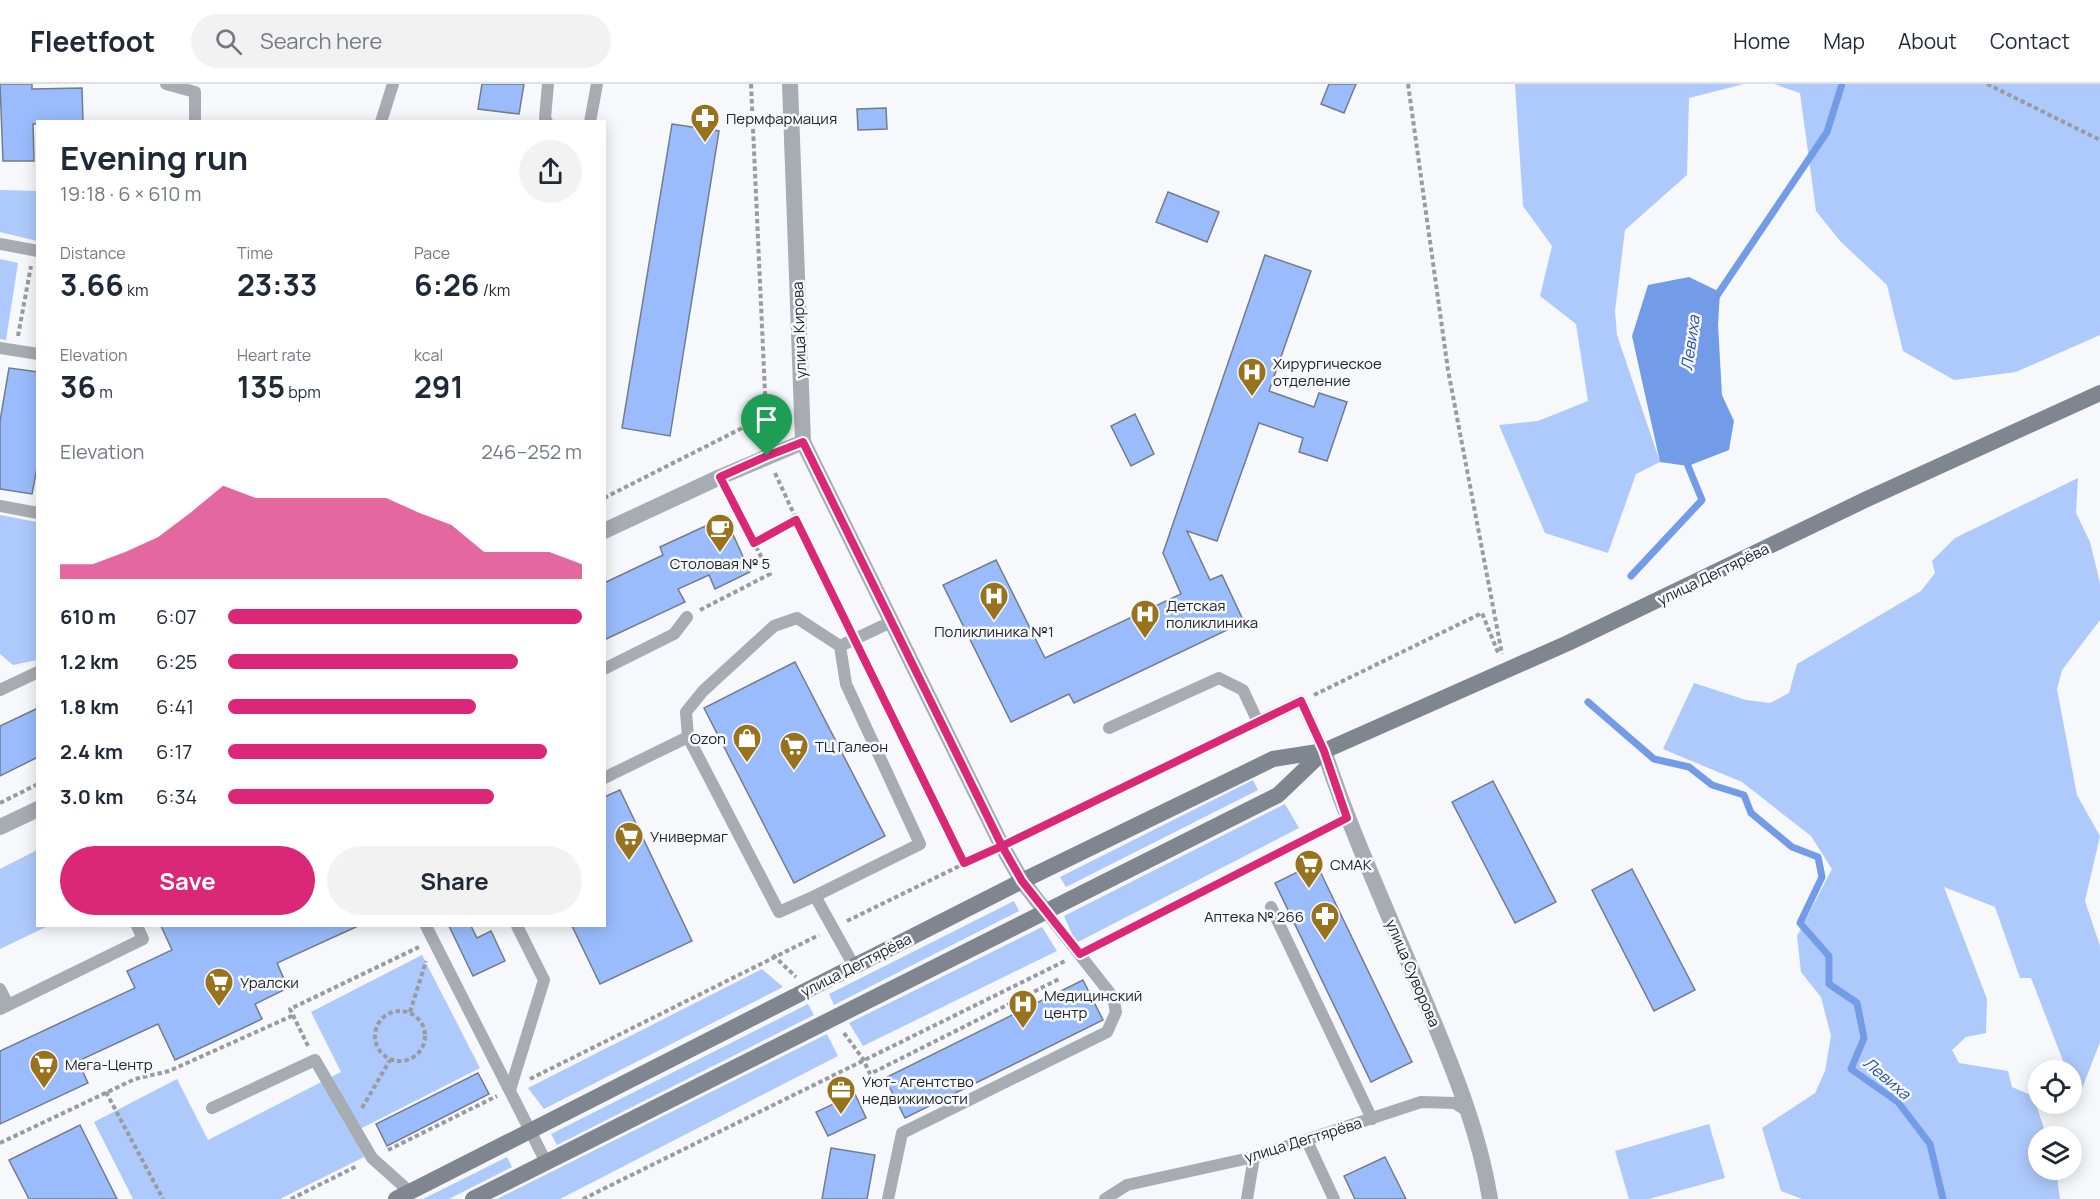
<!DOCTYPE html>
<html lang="en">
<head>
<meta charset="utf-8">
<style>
  body { margin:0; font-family:Manrope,sans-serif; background:#f2f2f3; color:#1f2937; height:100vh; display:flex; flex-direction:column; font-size:22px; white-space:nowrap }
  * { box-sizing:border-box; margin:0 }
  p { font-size:20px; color:#747a83 }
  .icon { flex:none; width:33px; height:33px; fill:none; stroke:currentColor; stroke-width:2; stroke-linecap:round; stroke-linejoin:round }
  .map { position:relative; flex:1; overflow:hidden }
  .sheet { position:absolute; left:36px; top:36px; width:570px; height:807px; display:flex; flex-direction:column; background:#fff; border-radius:0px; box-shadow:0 3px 15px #0003 }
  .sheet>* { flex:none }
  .fabs { position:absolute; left:2028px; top:976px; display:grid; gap:12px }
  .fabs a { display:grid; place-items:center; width:54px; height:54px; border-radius:50%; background:#fff; box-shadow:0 3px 15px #0003; font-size:30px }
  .pin { position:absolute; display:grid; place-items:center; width:51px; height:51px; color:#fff; margin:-62px -26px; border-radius:50% 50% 50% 0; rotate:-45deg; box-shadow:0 0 6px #0007 }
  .pin .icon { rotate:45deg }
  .round { display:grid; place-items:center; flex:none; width:63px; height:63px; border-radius:32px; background:#f2f2f3 }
  .overview { display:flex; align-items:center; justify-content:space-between; height:102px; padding:0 24px }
  h1 { font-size:33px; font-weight:700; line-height:45px }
  .stats { display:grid; grid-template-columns:repeat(3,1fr); gap:9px; height:102px; padding:6px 24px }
  .stats div { display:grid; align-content:center }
  .stats b { font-size:30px; font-weight:700 }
  .stats small { font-size:16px; font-weight:400 }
  .stats p { font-size:16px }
  .chart { height:168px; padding:12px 24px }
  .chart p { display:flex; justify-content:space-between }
  .chart svg { width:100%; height:108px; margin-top:6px; fill:#db2777; opacity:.7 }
  .cta { display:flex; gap:12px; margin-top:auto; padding:12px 24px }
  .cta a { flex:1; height:69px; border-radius:36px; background:#db2777; color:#fff; font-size:24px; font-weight:700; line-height:69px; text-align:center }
  .cta a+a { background:#f2f2f3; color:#1f2937 }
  ul { padding:0 24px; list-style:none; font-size:20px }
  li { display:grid; grid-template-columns:96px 72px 1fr; align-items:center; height:45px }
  li i { height:15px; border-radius:8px; background:#db2777 }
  header { display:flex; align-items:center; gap:36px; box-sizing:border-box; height:84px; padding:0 30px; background:#fff; border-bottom:2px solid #e0e1e3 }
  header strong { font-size:28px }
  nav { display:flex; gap:33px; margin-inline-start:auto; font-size:21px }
  .search { width:420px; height:54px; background:#f2f2f3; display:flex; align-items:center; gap:15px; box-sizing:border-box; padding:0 21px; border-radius:33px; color:#747a83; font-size:22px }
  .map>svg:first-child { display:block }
  .green { fill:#aec9fb }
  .water { fill:#729be8 }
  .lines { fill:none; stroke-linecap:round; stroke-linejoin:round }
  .stream { stroke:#729be8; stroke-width:7 }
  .building { fill:#9abcfc; stroke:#737c8b; stroke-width:1.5 }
  .path { stroke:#999ba0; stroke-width:4; stroke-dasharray:4.5 3; stroke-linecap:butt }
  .service { stroke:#a7abb2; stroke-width:12 }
  .minor { stroke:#a7abb2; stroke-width:16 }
  .tertiary { stroke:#a7abb2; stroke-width:16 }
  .secondary { stroke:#808690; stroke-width:16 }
  .route-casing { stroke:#fff; stroke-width:12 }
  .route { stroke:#db2777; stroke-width:8 }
  .labels { text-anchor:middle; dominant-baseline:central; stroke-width:5; stroke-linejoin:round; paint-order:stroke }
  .poi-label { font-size:15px; fill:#22252c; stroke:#f6f8fb; text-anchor:start }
  .street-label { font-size:15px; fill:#22252c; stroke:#f6f8fb }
  .water-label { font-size:16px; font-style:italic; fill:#2350aa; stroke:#f6f8fb }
</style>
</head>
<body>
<header>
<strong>Fleetfoot</strong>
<div class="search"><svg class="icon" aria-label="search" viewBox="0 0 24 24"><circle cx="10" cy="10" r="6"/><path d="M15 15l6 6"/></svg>Search here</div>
<nav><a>Home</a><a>Map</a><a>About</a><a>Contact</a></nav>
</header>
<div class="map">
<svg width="2100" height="1115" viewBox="0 0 2100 1115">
  <rect width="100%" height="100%" fill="#f6f8fb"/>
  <!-- green -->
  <g class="green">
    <path d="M1515 0H1744L1689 14 1687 91 1625 146 1615 227 1617 251 1660 378 1636 390 1608 469 1545 449 1499 341 1538 337 1588 317 1576 240 1540 212 1552 162 1523 122Z"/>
    <path d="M1774 0H2100V251L2016 288 1954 296 1903 267 1887 201 1841 158 1816 127 1800 9Z"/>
    <path d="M0 106 37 107V157L0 148Z"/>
    <path d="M0 175 18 179 6 256 0 255Z"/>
    <path d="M2078 394 2076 429 2090 458 2100 499V536L2062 586 2057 605 2077 711 2100 752 2085 817 2100 862V958L2078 1015 2072 998V987H2067L2031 894H2020L1995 823 1944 803 1987 915 1986 949 1966 953 1952 966 1959 979 2008 987 2012 1003 2033 1012 2047 1053H2038V1086H2056L2060 1115H1802L1781 1107 1762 1044 1815 1009 1825 987 1831 952 1821 913 1801 888 1797 852 1832 785 1811 752 1742 698 1663 665 1694 599 1746 616 1770 619 1789 609 1797 580 1921 507 1935 489 1932 477 1955 454Z"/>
    <path d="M0 431 37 438V576L13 581 0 570Z"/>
    <path d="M1253 696 1258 706 1066 803 1060 793Z"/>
    <path d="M1285 720 1299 744 1076 859 1064 832Z"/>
    <path d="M37 766 38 842H48L0 865V785Z"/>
    <path d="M1014 817 1019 827 834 921 829 910Z"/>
    <path d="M1042 843 1057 867 863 962 849 939Z"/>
    <path d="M422 871 480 984 352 1049 364 1073 280 1115H133L94 1038 177 995 208 1056 341 988 311 928Z"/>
    <path d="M762 885 783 903 544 1025 528 1004Z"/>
    <path d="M808 920 814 931 557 1061 551 1050Z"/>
    <path d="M827 950 838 972 560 1115H497Z"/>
    <path d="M1709 1040 1725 1094 1649 1115H1629L1615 1067Z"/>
    <path d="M507 1073 512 1083 449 1115H423Z"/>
  </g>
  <!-- water -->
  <path class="water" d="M1689 193 1720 208 1718 241 1722 311 1734 337 1729 366 1688 382 1660 378 1632 252 1648 201Z"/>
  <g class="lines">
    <!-- stream -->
    <g class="stream">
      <path d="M1716 213 1827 48 1842 0"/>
      <path d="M1631 492 1702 416 1688 382 1689 374"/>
      <path d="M1588 618 1654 675 1689 683 1712 701 1744 711 1751 729 1792 763 1818 773 1822 793 1800 839 1829 872V900L1857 919 1864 954 1851 985 1898 1018 1930 1060 1943 1115"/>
    </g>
  </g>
  <!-- building -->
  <g class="building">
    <path d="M0 0H32V5L82 4 83 38H38V40H33L34 77H3Z"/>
    <path d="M482 0H524L519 30 478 25Z"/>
    <path d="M1329 0H1356L1344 29 1321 20Z"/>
    <path d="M886 24 887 45 858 46 857 25Z"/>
    <path d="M672 40 719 47 670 352 622 344Z"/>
    <path d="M1168 108 1219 128 1207 158 1156 138Z"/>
    <path d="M1265 171 1311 187 1269 307 1314 323 1319 309 1347 318 1327 377 1299 368 1303 354 1259 339 1217 457 1187 447 1210 496 1222 491 1244 538 1074 619 1069 610 1011 638 943 501 996 476 1045 574 1181 510 1163 469Z"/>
    <path d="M9 284 38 288V379L32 410 0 405V337Z"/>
    <path d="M1135 330 1154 370 1131 382 1111 342Z"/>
    <path d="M725 433 750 488 715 505 709 491 678 505 685 518 604 556V499L663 471 660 463Z"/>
    <path d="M795 578 885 752 794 799 704 624Z"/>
    <path d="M38 624V673L0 692V642Z"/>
    <path d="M1493 697 1556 818 1515 839 1452 718Z"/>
    <path d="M620 706 692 857 600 900 572 842H604V713Z"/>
    <path d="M1316 779 1412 978 1371 998 1275 799Z"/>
    <path d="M1632 785 1695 906 1654 927 1592 806Z"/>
    <path d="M161 842H358L277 879 288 904 255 920 262 935 175 976 158 940 78 977 88 999 0 1040V967L135 904 127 887 172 866Z"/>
    <path d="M449 842H471L477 854 491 847 505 877 473 892Z"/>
    <path d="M1083 896 1103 936 905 1034 885 994Z"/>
    <path d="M478 989 489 1010 387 1062 376 1040Z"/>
    <path d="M855 1010 866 1034 828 1052 816 1028Z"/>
    <path d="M80 1041 117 1115H29L9 1076Z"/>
    <path d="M831 1064 875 1071 867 1115H822Z"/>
    <path d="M1385 1073 1406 1115H1355L1344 1092Z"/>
  </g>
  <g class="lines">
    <!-- path -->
    <g class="path">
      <path d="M751 0 767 353"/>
      <path d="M1408 0 1448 286 1502 570"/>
      <path d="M1987 0 2100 56"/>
      <path d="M18 252 31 182"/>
      <path d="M775 389 846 543"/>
      <path d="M604 414 766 332"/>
      <path d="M754 459 796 436"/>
      <path d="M700 526 770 490 729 410"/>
      <path d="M860 571 964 779"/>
      <path d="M1314 611 1482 529 1499 571"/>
      <path d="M0 719 38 700"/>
      <path d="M1017 755 1245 644"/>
      <path d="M847 837 986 769"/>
      <path d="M1093 863 1333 741"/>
      <path d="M773 871 796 893"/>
      <circle cx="400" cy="952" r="25"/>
      <path d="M410 928 426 877"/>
      <path d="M844 949 863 975 870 990 1059 895"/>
      <path d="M308 962 290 925 419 863"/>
      <path d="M530 995 819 851"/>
      <path d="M106 1008 163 1115"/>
      <path d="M362 1024 390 976"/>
      <path d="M0 1059 135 995 169 987 294 931"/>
      <path d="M388 1066 497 1012"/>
      <path d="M291 1115 357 1082"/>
      <path d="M583 1115 1065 877"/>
    </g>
    <!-- service -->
    <g class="service">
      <path d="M166 0 195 8V38"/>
      <path d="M381 38 393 0"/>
      <path d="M547 38 545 34 548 0"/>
      <path d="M590 38 597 0"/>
      <path d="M0 160 38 167"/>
      <path d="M0 264 38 270"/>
      <path d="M0 422 38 429"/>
      <path d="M840 562 891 538"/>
      <path d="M604 585 674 550 687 533"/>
      <path d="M0 606 38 588"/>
      <path d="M1109 644 1219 594 1243 606 1258 638 1301 617 1324 667"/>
      <path d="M688 653 686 628 703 607 774 542 797 534 840 562 846 600 920 760 815 812 854 882"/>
      <path d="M604 694 688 653 779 828 815 812"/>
      <path d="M1271 823 1372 1035"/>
      <path d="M426 842 546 1078"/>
      <path d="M0 905 8 921"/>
      <path d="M0 925 143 855 137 842"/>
      <path d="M510 1006 544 896 517 842"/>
      <path d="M212 1024 315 976 372 1074 410 1108"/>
      <path d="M1307 1057 1334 1115"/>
      <path d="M888 1115 902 1049 1107 948 1116 928 1113 913 1046 828"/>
      <path d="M1105 1115 1127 1101 1254 1073 1421 1018 1455 1019 1467 1027"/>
      <path d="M1247 1115 1254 1073"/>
    </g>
    <!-- minor -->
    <g class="minor">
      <path d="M604 447 720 393 803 358"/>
      <path d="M1324 667C1354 757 1394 842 1430 929 1455 989 1480 1051 1490 1115"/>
      <path d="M0 743 38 725"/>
    </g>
    <!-- tertiary -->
    <path class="tertiary" d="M790 0 803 358 1002 762 1022 797 1046 828"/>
    <!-- secondary -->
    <g class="secondary">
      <path d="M396 1115 1022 797 1273 675 1324 667 1568 559 1867 415 2100 309"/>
      <path d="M473 1115 1278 711 1324 667"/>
    </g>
  </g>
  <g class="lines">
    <!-- route casing -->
    <g class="route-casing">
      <path id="route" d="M767 372 803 358 1002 762 1022 797 1080 870 1347 734 1324 667 1301 617 1002 762 964 779 796 436 754 459 720 393 767 372"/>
    </g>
    <!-- route -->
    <use href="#route" class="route"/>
  </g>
  <!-- icons -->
  <defs>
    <g id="pharmacy-pin" transform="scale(1.5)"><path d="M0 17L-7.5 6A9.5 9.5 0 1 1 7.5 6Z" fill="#99721e" stroke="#f6f8fb"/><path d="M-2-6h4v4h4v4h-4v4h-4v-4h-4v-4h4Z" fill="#fff"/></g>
    <g id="hospital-pin" transform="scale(1.5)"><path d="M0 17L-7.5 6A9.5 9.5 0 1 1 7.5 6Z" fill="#99721e" stroke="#f6f8fb"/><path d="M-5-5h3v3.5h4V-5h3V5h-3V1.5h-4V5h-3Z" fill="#fff"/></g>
    <g id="cafe-pin" transform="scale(1.5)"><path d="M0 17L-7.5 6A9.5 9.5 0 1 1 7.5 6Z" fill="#99721e" stroke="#f6f8fb"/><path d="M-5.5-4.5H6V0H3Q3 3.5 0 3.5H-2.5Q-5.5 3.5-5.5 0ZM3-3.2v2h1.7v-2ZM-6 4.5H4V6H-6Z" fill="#fff"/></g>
    <g id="shop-pin" transform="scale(1.5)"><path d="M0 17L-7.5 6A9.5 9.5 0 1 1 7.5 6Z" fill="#99721e" stroke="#f6f8fb"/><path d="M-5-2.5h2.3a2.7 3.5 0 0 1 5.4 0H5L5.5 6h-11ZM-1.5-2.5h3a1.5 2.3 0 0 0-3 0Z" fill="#fff"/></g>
    <g id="supermarket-pin" transform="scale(1.5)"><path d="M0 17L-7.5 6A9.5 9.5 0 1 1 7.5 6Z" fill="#99721e" stroke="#f6f8fb"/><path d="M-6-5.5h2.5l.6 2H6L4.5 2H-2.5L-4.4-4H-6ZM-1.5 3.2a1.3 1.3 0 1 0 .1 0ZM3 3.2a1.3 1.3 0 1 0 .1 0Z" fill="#fff"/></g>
    <g id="office-pin" transform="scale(1.5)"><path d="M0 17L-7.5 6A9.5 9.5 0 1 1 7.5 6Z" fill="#99721e" stroke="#f6f8fb"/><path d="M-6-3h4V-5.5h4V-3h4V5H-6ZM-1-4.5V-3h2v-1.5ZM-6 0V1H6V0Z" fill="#fff"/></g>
  </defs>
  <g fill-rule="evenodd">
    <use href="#pharmacy-pin" x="705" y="34"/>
    <use href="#hospital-pin" x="1252" y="288"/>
    <use href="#cafe-pin" x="720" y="444"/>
    <use href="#hospital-pin" x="994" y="512"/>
    <use href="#hospital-pin" x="1145" y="530"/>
    <use href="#shop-pin" x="747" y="654"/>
    <use href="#supermarket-pin" x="794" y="662"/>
    <use href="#supermarket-pin" x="629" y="752"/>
    <use href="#supermarket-pin" x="1309" y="780"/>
    <use href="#pharmacy-pin" x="1325" y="832"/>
    <use href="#supermarket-pin" x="219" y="898"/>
    <use href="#hospital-pin" x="1023" y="920"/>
    <use href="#supermarket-pin" x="44" y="980"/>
    <use href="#office-pin" x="841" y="1006"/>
  </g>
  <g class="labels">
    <!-- poi labels -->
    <g class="poi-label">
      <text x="726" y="34">Пермфармация</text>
      <text x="1273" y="279">Хирургическое<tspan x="1273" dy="17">отделение</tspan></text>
      <text x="720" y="479" text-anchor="middle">Столовая № 5</text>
      <text x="1166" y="521">Детская<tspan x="1166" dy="17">поликлиника</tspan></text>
      <text x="994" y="547" text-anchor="middle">Поликлиника №1</text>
      <text x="726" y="654" text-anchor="end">Ozon</text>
      <text x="815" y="662">ТЦ Галеон</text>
      <text x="650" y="752">Универмаг</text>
      <text x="1330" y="780">СМАК</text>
      <text x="1304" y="832" text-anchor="end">Аптека № 266</text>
      <text x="240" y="898">Уралски</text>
      <text x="1044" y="911">Медицинский<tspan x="1044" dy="17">центр</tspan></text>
      <text x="65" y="980">Мега-Центр</text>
      <text x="862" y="997">Уют- Агентство<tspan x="862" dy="17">недвижимости</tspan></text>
    </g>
    <!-- street labels -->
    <g class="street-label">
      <text transform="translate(799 246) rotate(-92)">улица Кирова</text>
      <text transform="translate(1713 490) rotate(-26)">улица Дегтярёва</text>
      <text transform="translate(856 881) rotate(-27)">улица Дегтярёва</text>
      <text transform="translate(1413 889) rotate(67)">улица Суворова</text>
      <text transform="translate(1303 1056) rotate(-17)">улица Дегтярёва</text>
    </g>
    <!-- water labels -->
    <g class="water-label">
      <text transform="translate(1690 259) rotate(-82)">Левиха</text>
      <text transform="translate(1887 994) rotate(40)">Левиха</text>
    </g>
  </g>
</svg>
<div class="fabs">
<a><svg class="icon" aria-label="locate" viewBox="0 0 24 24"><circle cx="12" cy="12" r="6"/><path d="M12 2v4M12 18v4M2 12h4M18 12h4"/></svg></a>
<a><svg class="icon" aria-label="layers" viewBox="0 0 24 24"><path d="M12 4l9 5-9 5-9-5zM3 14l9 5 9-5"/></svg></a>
</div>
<div class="pin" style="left:767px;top:372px;background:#1e9e55"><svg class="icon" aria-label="arrive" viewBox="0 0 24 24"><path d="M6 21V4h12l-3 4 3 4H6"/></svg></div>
<section class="sheet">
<div class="overview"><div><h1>Evening run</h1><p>19:18 · 6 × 610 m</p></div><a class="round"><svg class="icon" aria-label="share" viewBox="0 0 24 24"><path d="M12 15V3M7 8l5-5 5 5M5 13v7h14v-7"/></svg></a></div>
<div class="stats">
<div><p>Distance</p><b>3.66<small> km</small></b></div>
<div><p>Time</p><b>23:33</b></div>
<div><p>Pace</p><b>6:26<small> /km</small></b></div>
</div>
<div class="stats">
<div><p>Elevation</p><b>36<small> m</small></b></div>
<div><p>Heart rate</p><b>135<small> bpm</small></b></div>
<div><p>kcal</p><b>291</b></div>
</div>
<div class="chart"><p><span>Elevation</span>246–252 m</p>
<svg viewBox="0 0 160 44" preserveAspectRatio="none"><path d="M0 44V38L10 38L20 33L30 27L40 17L50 6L60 11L70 11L80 11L90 11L100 11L110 17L120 22L130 33L140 33L150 33L160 38V44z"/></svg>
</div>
<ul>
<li><b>610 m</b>6:07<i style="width:100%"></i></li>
<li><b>1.2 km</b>6:25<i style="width:82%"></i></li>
<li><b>1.8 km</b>6:41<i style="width:70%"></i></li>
<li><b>2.4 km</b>6:17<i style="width:90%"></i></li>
<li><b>3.0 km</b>6:34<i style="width:75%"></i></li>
</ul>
<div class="cta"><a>Save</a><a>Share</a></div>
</section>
</div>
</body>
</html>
